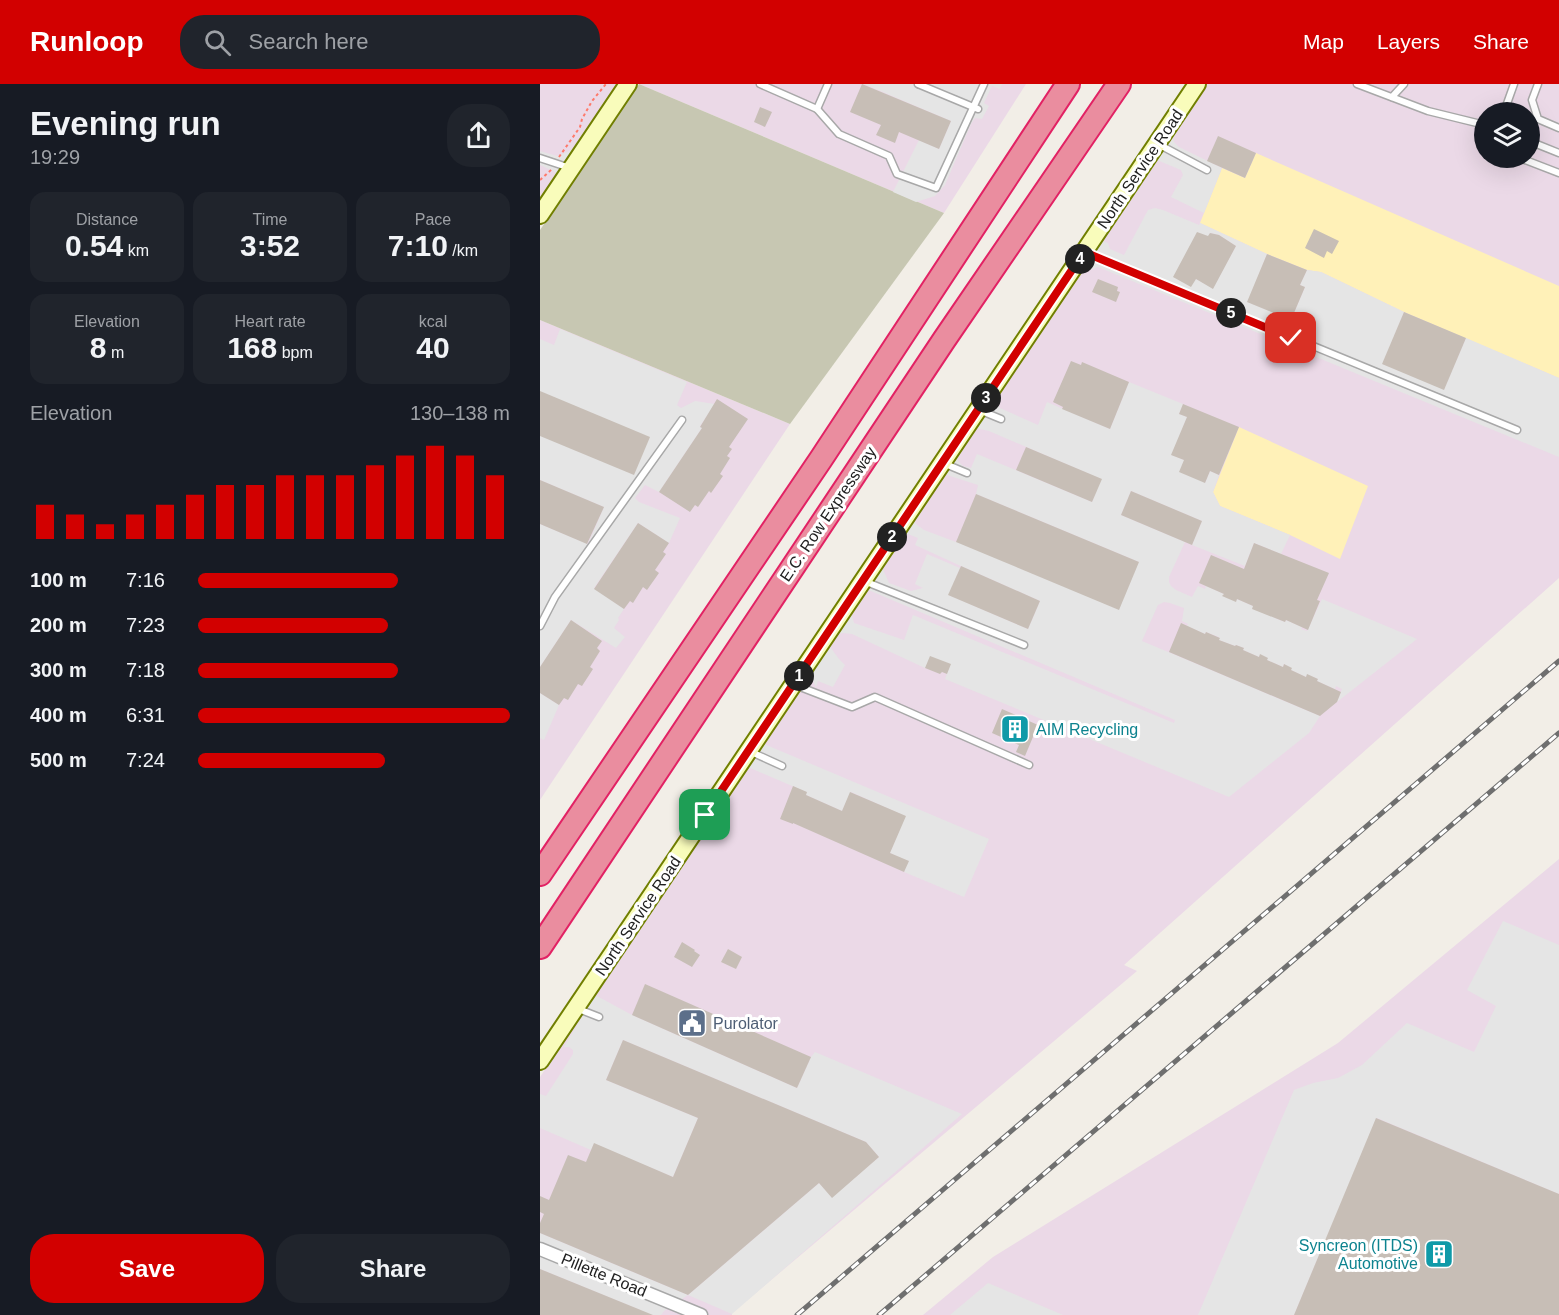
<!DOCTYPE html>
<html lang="en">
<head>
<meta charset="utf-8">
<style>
  body { margin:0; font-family:Helvetica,sans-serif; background:#20242c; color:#f1f3f6; height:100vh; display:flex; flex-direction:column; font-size:22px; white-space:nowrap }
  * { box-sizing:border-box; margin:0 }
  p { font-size:20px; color:#9ea1a6 }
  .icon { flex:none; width:33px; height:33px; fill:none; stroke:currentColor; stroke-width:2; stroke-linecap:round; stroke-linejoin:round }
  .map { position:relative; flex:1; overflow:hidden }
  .side { display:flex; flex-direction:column; background:#171b24; width:540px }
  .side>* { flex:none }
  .buttons { position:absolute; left:934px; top:18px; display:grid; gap:12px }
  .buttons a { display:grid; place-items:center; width:66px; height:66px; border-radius:50%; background:#171b24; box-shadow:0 6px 24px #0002; font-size:30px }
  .pin { position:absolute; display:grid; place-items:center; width:51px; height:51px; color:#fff; margin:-26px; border-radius:12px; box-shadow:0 3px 9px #0006 }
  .km { position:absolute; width:30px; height:30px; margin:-15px; border-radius:50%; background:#222; color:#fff; font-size:16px; line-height:30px; text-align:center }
  .round { display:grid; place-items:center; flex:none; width:63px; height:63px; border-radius:24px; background:#20242c }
  .head { display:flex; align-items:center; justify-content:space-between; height:102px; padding:0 30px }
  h1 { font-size:33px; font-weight:700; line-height:45px }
  .stats { display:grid; grid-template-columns:repeat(3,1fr); gap:9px; height:102px; padding:6px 30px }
  .stats div { display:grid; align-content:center; border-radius:15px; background:#20242c; text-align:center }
  .stats b { font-size:30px; font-weight:700 }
  .stats small { font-size:16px; font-weight:400 }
  .stats p { font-size:16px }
  .chart { height:168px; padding:12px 30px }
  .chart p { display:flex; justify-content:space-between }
  .chart svg { width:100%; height:108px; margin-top:6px; stroke:#d20000; stroke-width:6 }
  .action { display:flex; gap:12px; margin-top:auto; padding:12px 30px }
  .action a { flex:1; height:69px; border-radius:24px; background:#d20000; color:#fff; font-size:24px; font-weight:700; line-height:69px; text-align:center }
  .action a+a { background:#20242c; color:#f1f3f6 }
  ul { padding:0 30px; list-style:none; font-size:20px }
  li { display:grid; grid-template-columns:96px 72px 1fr; align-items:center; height:45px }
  li i { height:15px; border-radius:8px; background:#d20000 }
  header { display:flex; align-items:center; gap:36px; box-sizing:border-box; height:84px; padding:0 30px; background:#d20000; color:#fff }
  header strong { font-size:28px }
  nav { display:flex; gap:33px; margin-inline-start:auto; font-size:21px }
  .search { width:420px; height:54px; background:#20242c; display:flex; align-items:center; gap:15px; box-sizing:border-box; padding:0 21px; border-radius:24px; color:#9ea1a6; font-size:22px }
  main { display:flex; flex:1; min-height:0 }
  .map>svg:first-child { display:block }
  .industrial { fill:#ebd9e7; fill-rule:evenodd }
  .construction { fill:#c7c7b2 }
  .sand { fill:#fff1b8 }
  .parking { fill:#e5e5e5; fill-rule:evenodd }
  .building { fill:#c7beb6 }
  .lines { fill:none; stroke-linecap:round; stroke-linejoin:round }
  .lane-casing { stroke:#a8a8a8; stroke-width:9 }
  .street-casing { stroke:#a8a8a8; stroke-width:15 }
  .secondary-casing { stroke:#717f01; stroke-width:20 }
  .highway-casing { stroke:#e22264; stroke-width:26 }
  .path { stroke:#fe7a6b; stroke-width:2; stroke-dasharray:3 3; stroke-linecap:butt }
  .lane { stroke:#fff; stroke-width:6 }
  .street { stroke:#fff; stroke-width:12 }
  .secondary { stroke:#f9fcbb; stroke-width:16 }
  .highway { stroke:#ea8d9f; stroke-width:22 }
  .rail-casing { stroke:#6f6f6f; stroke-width:5 }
  .rail { stroke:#fff; stroke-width:3; stroke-dasharray:9; stroke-linecap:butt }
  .route-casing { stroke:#fff; stroke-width:12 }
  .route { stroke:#d20000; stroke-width:8 }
  .labels { text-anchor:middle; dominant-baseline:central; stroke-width:6; stroke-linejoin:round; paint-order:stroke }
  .street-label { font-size:16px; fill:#212121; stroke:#fff }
  .culture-label { font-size:16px; fill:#0d838f; stroke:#fff; text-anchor:start }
  .service-label { font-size:16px; fill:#4e5e75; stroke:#fff; text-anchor:start }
</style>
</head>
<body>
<header>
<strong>Runloop</strong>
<div class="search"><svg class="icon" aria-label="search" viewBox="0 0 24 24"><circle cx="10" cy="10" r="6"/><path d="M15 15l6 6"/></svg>Search here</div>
<nav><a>Map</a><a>Layers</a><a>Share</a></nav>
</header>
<main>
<section class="side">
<div class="head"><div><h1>Evening run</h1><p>19:29</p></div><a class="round"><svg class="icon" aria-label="share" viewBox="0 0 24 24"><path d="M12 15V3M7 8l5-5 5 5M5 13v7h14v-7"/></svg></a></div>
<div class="stats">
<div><p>Distance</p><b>0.54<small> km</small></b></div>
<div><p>Time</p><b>3:52</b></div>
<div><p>Pace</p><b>7:10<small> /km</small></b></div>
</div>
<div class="stats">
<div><p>Elevation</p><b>8<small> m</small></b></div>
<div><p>Heart rate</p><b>168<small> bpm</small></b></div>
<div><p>kcal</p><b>40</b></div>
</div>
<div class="chart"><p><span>Elevation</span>130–138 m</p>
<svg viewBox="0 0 160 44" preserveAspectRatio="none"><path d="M5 44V30M15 44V34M25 44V38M35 44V34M45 44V30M55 44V26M65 44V22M75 44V22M85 44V18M95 44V18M105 44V18M115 44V14M125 44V10M135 44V6M145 44V10M155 44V18"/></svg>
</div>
<ul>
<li><b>100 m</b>7:16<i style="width:64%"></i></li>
<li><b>200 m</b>7:23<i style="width:61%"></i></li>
<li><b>300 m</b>7:18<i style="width:64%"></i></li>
<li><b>400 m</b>6:31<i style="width:100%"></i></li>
<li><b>500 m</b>7:24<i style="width:60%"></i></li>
</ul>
<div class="action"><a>Save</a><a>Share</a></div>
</section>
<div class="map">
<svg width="1019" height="1231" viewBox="0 0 1019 1231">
  <rect width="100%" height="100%" fill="#f2eee7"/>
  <!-- industrial -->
  <g class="industrial">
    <path d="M0 0H77L0 118Z"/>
    <path d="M99 0H486L404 129Z"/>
    <path d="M667 0H1019V494L584 881 597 887 192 1229V1231H0V993L85 866 96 848 97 849ZM945 28H990V74H945Z"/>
    <path d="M0 236 250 340 0 716Z"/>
    <path d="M1019 775V1231H383L453 1173 798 959Z"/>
  </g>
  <!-- construction -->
  <path class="construction" d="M99 0 404 129 250 340 0 236V146Z"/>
  <!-- sand -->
  <g class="sand">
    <path d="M716 69 1019 202V294L864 228 781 188 767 186 727 170 660 139 682 84 705 94Z"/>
    <path d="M699 343 828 402 800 475 750 451 680 422 673 408Z"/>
  </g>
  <!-- parking -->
  <g class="parking">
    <path d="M324 0H462L460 5 452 2 444 19 449 22 442 35 435 34 431 40 405 101 395 112 376 118 353 108 379 56 399 65 411 37Z"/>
    <path d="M633 50 634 58 639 63 682 84 664 129 631 113 643 91 641 86 617 76Z"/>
    <path d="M36 63 16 93 15 88 0 81V67L17 72 27 68Z"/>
    <path d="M615 124 623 126 659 141 660 139 727 170 708 218 751 236 765 203 760 201 767 186 781 188 864 228 843 280 904 305 926 254 1019 294V373L558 183 550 186 544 182 561 156 568 159 570 165 584 171 608 126ZM670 149 679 151 696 162 673 204 656 195Z"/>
    <path d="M20 245 147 298 137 321 141 324 155 317 175 320 160 342 162 344 119 408 105 401 95 414 99 418 140 434 129 459 98 439 54 504 84 525 78 534 79 536 74 544 85 553 76 564 31 536 0 583V440L48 460 64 423 0 396V255L14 261Z"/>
    <path d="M589 298 643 320 639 330 647 333 632 371 644 376 665 399 670 387 679 391 673 408 680 422 750 451 741 470 714 459 705 482 652 461 662 437 591 407 581 431 645 458 629 493V498L631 502 636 506 652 513 658 502 665 505 666 502 684 510 683 512 696 517 697 515 713 522 737 535 745 538 746 536 762 543 761 545 767 547 782 515 877 555 797 618 802 605 796 602 795 605 777 597 778 595 768 591 766 593 751 586V584L744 580 743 583 727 576V574L720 571 719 573 703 566 704 564 696 561 695 562 679 556V553L666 548 665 550 647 542 648 540 642 537 644 524 630 519 624 518 618 521 602 557 780 632 769 649 689 713 405 595 410 581 385 584 312 550 303 549 297 550 311 529 314 539 364 556 373 531 634 639 635 636 326 505 342 483 349 499 371 507 383 504 375 500 387 470 420 484 409 511 488 545 500 517 421 482 375 461 378 454 368 450 364 451 374 434 376 440 384 446 416 458 599 478 436 410 438 401 404 390 417 370 418 377 423 382 431 384 437 370 552 418 561 395 449 347 435 344 454 314 460 324 498 341 507 318 570 345Z"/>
    <path d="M288 560 299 575 305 581 293 603 278 597 276 603 269 589Z"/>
    <path d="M0 609 19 621 4 656 0 654Z"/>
    <path d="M224 660 449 755 424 813 364 788 368 777 350 769 365 732 311 708 302 727 266 711V708L208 683Z"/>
    <path d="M963 837 1019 861V1110L837 1034 754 1231H658L754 1006 773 999 798 994 822 981 867 939 934 968 956 922 927 906Z"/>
    <path d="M55 911 92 931 257 1004 271 973 275 968 422 1030 192 1230 148 1211 124 1227 121 1231H98L100 1226 0 1185V1149L148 1211 279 1099 292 1113 339 1073 326 1058 83 956 66 996 158 1034 133 1093 54 1060 51 1066 0 1044V1010L6 1012 33 970V966L29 963H24Z"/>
    <path d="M448 1199 523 1231H410Z"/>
  </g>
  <!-- building -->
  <g class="building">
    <path d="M322 0 411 37 399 65 359 48 355 59 336 51 341 41 310 28Z"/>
    <path d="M220 23 232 28 225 43 214 38Z"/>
    <path d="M678 52 716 69 705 94 667 77Z"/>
    <path d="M774 145 799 157 792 170 787 167 784 174 765 164Z"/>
    <path d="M657 148 668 152 670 149 679 151 696 162 673 205 656 195 651 203 633 193Z"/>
    <path d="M727 170 767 186 760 201 765 203 751 236 707 218Z"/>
    <path d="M558 195 578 203 577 207 580 208 576 218 552 208Z"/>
    <path d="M864 228 926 254 904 306 842 280Z"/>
    <path d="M531 277 541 281 542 278 589 298 570 345 522 325 523 323 513 318Z"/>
    <path d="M0 307 110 353 94 391 0 352Z"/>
    <path d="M177 315 208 335 189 363 192 365 187 372 190 374 180 390 183 392 171 409 169 407 158 423 155 421 150 428 119 408 162 344 160 343Z"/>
    <path d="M643 320 699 343 679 391 670 387 665 399 639 388 644 376 631 371 647 333 639 330Z"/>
    <path d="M486 363 562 395 552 418 476 386Z"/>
    <path d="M0 396 64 423 47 460 0 440Z"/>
    <path d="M591 407 662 437 652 461 581 431Z"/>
    <path d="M436 410 599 478 579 526 416 458Z"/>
    <path d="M98 439 129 459 123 468 126 470 115 486 119 489 107 506 103 503 93 519 90 517 84 525 54 505Z"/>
    <path d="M714 459 789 489 777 516 780 517 768 546 746 536 745 538 712 525 713 522 697 515 696 518 682 512 684 510 659 499 671 471 704 485Z"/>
    <path d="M421 482 500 517 488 545 408 511Z"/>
    <path d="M31 536 62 557 57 564 60 567 50 583 53 585 42 602 38 600 28 616 24 614 19 621 0 609V583Z"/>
    <path d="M641 539 665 550 666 548 680 554 679 556 695 562 696 561 704 564 703 566 719 573 720 570 728 574 727 576 743 583 744 580 752 584 751 586 766 593 767 590 778 595 777 597 801 608 797 618 780 632 629 568Z"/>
    <path d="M390 572 411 580 407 590 402 588 400 590 385 584Z"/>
    <path d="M462 625 498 641 485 672 476 668 479 661 452 649Z"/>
    <path d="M253 702 267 708 266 711 302 727 310 708 366 732 350 769 369 777 364 788 253 739V740L240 735Z"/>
    <path d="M142 858 155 866 154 867 160 871 152 883 134 873Z"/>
    <path d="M188 865 202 873 196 885 181 878Z"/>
    <path d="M105 900 271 973 257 1004 92 931Z"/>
    <path d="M83 956 326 1058 339 1073 292 1114 279 1099 148 1211 0 1149V1139L4 1130 0 1128V1112L9 1116 28 1071 46 1078 54 1059 133 1093 158 1034 66 996Z"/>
    <path d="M836 1034 1019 1110V1231H754Z"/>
    <path d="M0 1185 113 1231H0Z"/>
  </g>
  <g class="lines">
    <!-- lane casing -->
    <g class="lane-casing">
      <g id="lane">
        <path d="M220 0 277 25 299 50 349 72 357 90 396 104 444 0"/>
        <path d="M378 0 438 25"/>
        <path d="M817 0 888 27 945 41"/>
        <path d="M998 0 992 16 998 35 1019 44"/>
        <path d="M852 13 864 0"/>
        <path d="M277 25 288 0"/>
        <path d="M964 28 974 0"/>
        <path d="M990 54 994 59 1019 69"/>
        <path d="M618 60 667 86"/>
        <path d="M0 74 30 84"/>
        <path d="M980 74 1019 89"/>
        <path d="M545 168 977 346"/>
        <path d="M439 326 461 335"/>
        <path d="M403 379 427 389"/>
        <path d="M324 497 484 561"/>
        <path d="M0 542 15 513 142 336"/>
        <path d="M255 601 312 623 335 613 489 681"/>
        <path d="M209 667 242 682"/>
        <path d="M36 924 59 933"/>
      </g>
    </g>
    <!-- street casing -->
    <g class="street-casing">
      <path id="street" d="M0 1165 161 1231"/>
    </g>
    <!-- secondary casing -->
    <g class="secondary-casing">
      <g id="secondary">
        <path d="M0 131 88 0"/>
        <path d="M0 977 657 0"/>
      </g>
    </g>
    <!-- highway casing -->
    <g class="highway-casing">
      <g id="highway">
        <path d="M0 790 281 375 528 0"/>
        <path d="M0 863 404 256 579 0"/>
      </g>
    </g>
    <!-- path -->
    <g class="path">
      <path d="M19 73 40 43 42 35 52 17 66 0"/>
      <path d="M0 96 12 85"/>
    </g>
    <!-- lane -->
    <use href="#lane" class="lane"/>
    <!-- street -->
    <use href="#street" class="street"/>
    <!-- secondary -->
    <use href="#secondary" class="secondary"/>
    <!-- highway -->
    <use href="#highway" class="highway"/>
    <!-- rail casing -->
    <g class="rail-casing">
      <g id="rail">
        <path d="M257 1231 1019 577"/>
        <path d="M339 1231 1019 649"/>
      </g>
    </g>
    <!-- rail -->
    <use href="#rail" class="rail"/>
  </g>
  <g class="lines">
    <!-- route casing -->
    <g class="route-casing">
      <path id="route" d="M165 731 544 168 751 254"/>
    </g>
    <!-- route -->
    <use href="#route" class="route"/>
  </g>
  <!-- icons -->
  <defs>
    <g id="building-square" transform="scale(1.5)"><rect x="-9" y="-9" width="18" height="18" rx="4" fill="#0f9aa8" stroke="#fff"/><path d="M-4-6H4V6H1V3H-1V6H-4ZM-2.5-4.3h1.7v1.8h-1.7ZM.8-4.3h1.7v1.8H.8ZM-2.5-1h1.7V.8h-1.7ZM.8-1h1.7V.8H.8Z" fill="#fff"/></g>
    <g id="civic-square" transform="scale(1.5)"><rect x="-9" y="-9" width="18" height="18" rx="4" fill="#5c6f8a" stroke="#fff"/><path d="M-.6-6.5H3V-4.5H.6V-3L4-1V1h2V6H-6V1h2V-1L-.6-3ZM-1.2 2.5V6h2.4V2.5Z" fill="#fff"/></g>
  </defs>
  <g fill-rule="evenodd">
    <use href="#building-square" x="475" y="645"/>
    <use href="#civic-square" x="152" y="939"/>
    <use href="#building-square" x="899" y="1170"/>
  </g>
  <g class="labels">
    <!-- street labels -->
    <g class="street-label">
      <text transform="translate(600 85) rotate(-56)">North Service Road</text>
      <text transform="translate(288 430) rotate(-56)">E.C. Row Expressway</text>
      <text transform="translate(98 832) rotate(-56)">North Service Road</text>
      <text transform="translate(64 1191) rotate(22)">Pillette Road</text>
    </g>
    <!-- culture labels -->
    <g class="culture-label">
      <text x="496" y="645">AIM Recycling</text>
      <text x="878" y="1161" text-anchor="end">Syncreon (ITDS)<tspan x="878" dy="18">Automotive</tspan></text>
    </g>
    <!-- service labels -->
    <g class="service-label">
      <text x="173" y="939">Purolator</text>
    </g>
  </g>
</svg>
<div class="buttons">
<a><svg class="icon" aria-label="layers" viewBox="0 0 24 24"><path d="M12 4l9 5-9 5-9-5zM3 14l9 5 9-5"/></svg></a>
</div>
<div class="pin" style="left:165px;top:731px;background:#1e9e55"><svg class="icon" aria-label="arrive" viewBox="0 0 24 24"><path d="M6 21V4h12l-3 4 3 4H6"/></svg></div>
<div class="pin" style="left:751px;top:254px;background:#d93025"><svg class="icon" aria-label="check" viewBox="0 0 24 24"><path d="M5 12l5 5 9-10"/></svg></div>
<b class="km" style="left:259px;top:592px">1</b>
<b class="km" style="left:352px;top:453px">2</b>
<b class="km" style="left:446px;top:314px">3</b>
<b class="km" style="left:540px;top:175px">4</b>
<b class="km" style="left:691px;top:229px">5</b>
</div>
</main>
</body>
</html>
